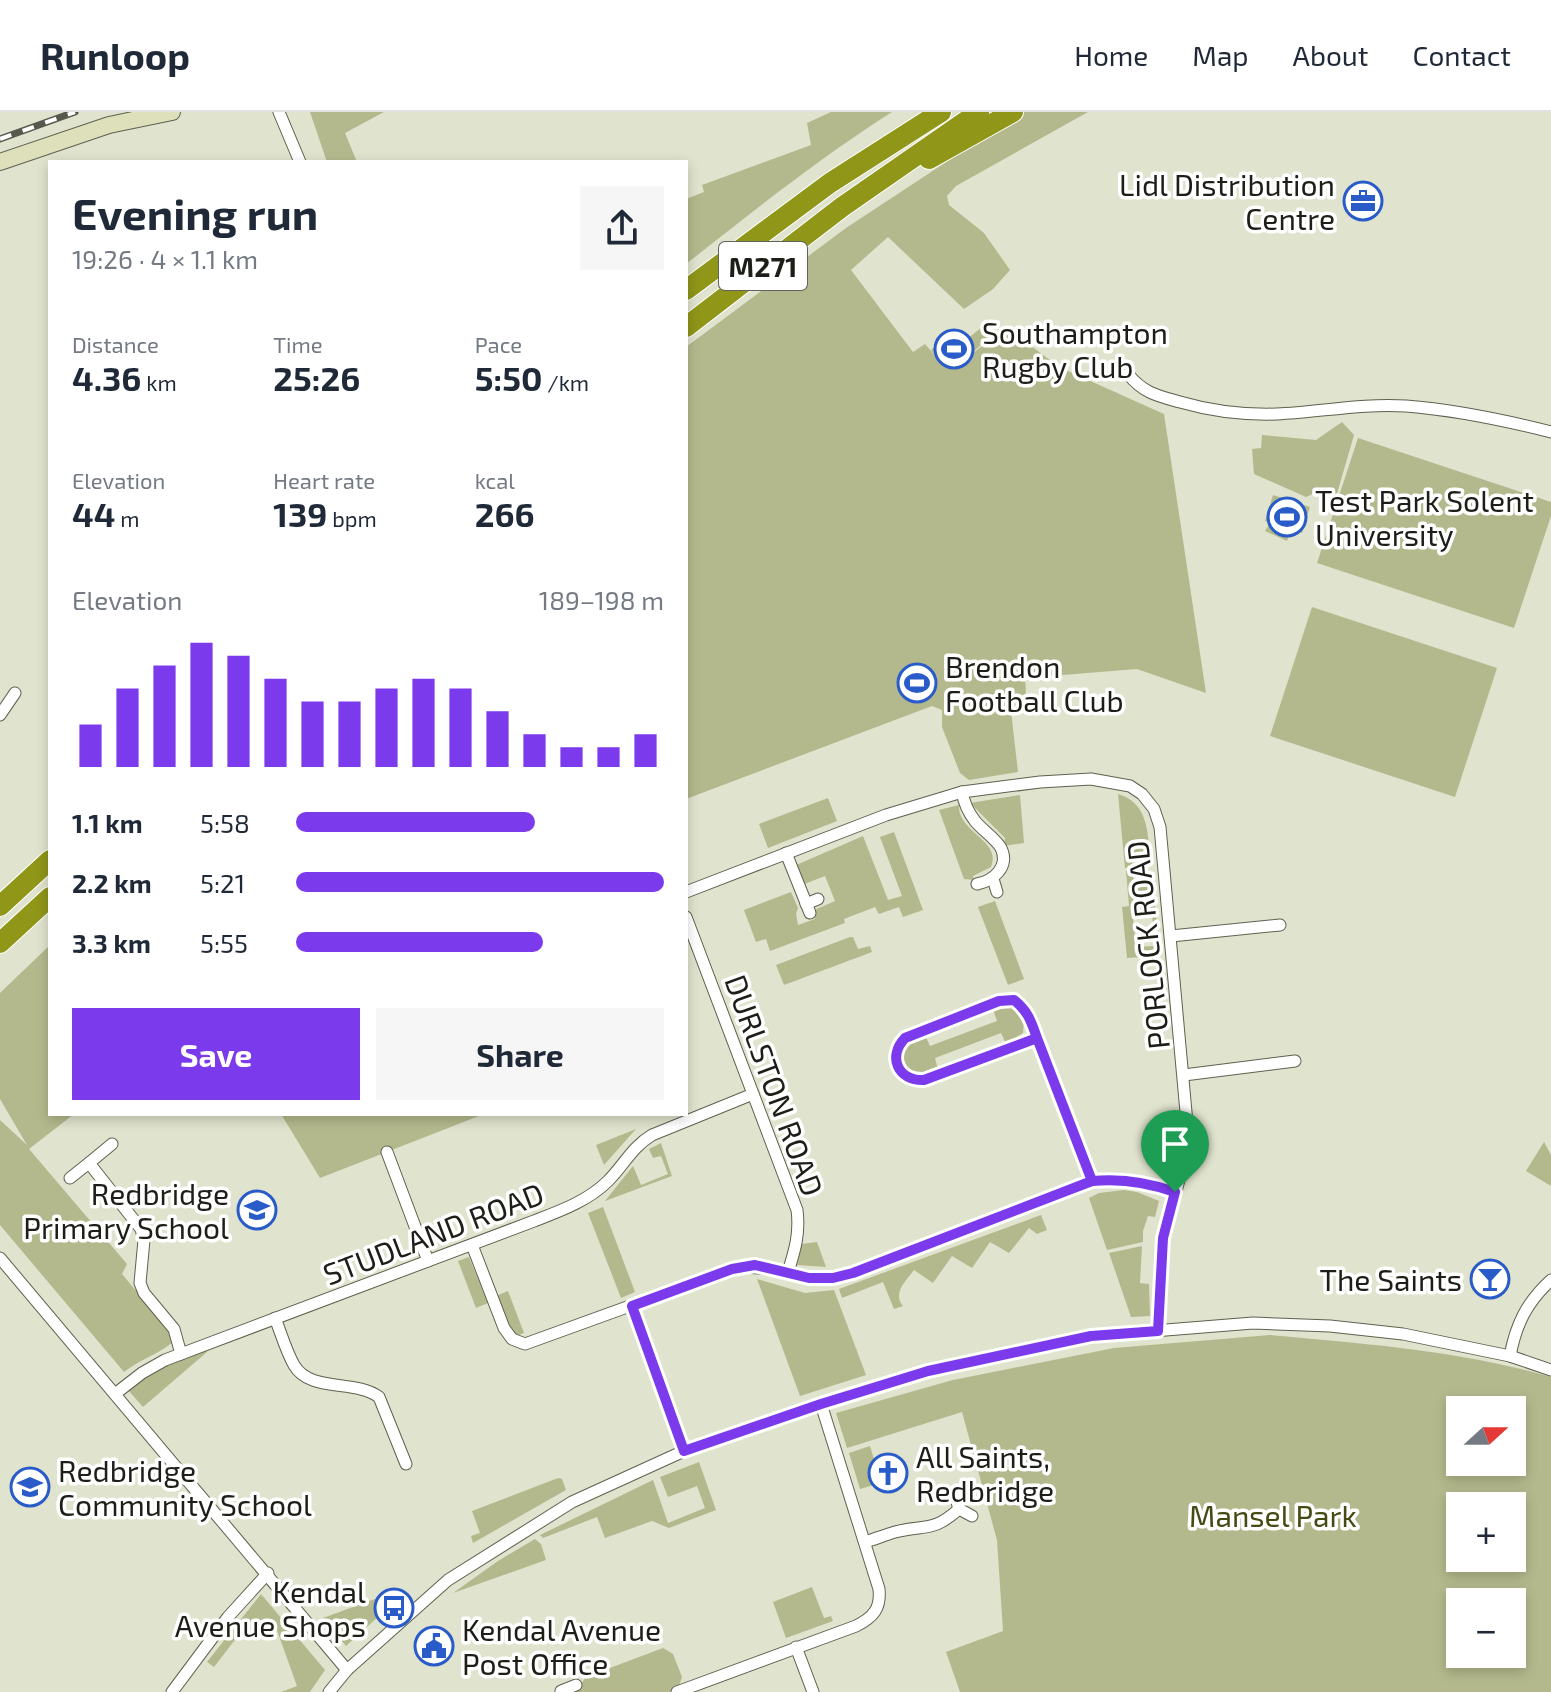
<!DOCTYPE html>
<html lang="en">
<head>
<meta charset="utf-8">
<style>
  body { margin:0; font-family:"Exo 2",sans-serif; background:#f6f6f7; color:#1f2937; height:100vh; display:flex; flex-direction:column; font-size:30px; white-space:nowrap }
  * { box-sizing:border-box; margin:0 }
  p { font-size:26px; color:#747a83 }
  .icon { flex:none; width:44px; height:44px; fill:none; stroke:currentColor; stroke-width:2; stroke-linecap:round; stroke-linejoin:round }
  .map { position:relative; flex:1; overflow:hidden }
  .details { position:absolute; left:48px; top:48px; width:640px; height:956px; display:flex; flex-direction:column; background:#fff; border-radius:0px; box-shadow:0 4px 12px #0003 }
  .details>* { flex:none }
  .needle { width:52px; rotate:69deg }
  .tools { position:absolute; left:1446px; top:1284px; display:grid; gap:16px }
  .tools a { display:grid; place-items:center; width:80px; height:80px; border-radius:0px; background:#fff; box-shadow:0 4px 12px #0003; font-size:40px }
  .pin { position:absolute; display:grid; place-items:center; width:68px; height:68px; color:#fff; margin:-82px -34px; border-radius:50% 50% 50% 0; rotate:-45deg; box-shadow:0 0 8px #0007 }
  .pin .icon { rotate:45deg }
  .round { display:grid; place-items:center; flex:none; width:84px; height:84px; border-radius:0px; background:#f6f6f7 }
  .summary { display:flex; align-items:center; justify-content:space-between; height:136px; padding:0 24px }
  h1 { font-size:44px; font-weight:700; line-height:60px }
  .stats { display:grid; grid-template-columns:repeat(3,1fr); gap:12px; height:136px; padding:8px 24px }
  .stats div { display:grid; align-content:center }
  .stats b { font-size:34px; font-weight:700 }
  .stats small { font-size:22px; font-weight:400 }
  .stats p { font-size:22px }
  .chart { height:224px; padding:16px 24px }
  .chart p { display:flex; justify-content:space-between }
  .chart svg { width:100%; height:144px; margin-top:8px; stroke:#7c3aed; stroke-width:6 }
  .primary-button { display:flex; gap:16px; margin-top:auto; padding:16px 24px }
  .primary-button a { flex:1; height:92px; border-radius:0px; background:#7c3aed; color:#fff; font-size:32px; font-weight:700; line-height:92px; text-align:center }
  .primary-button a+a { background:#f6f6f7; color:#1f2937 }
  ul { padding:0 24px; list-style:none; font-size:26px }
  li { display:grid; grid-template-columns:128px 96px 1fr; align-items:center; height:60px }
  li i { height:20px; border-radius:10px; background:#7c3aed }
  header { display:flex; align-items:center; gap:48px; box-sizing:border-box; height:112px; padding:0 40px; background:#fff; border-bottom:2px solid #e0e1e3 }
  header strong { font-size:38px }
  nav { display:flex; gap:44px; margin-inline-start:auto; font-size:28px }
  .map>svg:first-child { display:block }
  .green { fill:#b4b98d; fill-rule:evenodd }
  .lines { fill:none; stroke-linecap:round; stroke-linejoin:round }
  .street-casing { stroke:#5f614f; stroke-width:13 }
  .secondary-casing { stroke:#5f614f; stroke-width:18 }
  .highway-casing { stroke:#fff; stroke-width:22 }
  .street { stroke:#fff; stroke-width:11 }
  .secondary { stroke:#dde0ba; stroke-width:16 }
  .highway { stroke:#8f9618; stroke-width:20 }
  .rail-casing { stroke:#57594d; stroke-width:7 }
  .rail { stroke:#fff; stroke-width:4; stroke-dasharray:12; stroke-linecap:butt }
  .route-casing { stroke:#fff; stroke-width:16 }
  .route { stroke:#7c3aed; stroke-width:10 }
  .labels { text-anchor:middle; dominant-baseline:central; stroke-width:7; stroke-linejoin:round; paint-order:stroke }
  .shield { fill:#fff; stroke:#61625d; stroke-width:2 }
  .shield-label { font-size:28px; font-weight:bold; fill:#1d1e17 }
  .poi-label { font-size:30px; fill:#1d1e17; stroke:#fff; text-anchor:start }
  .street-label { font-size:30px; fill:#1d1e17; stroke:#fff }
  .park-label { font-size:30px; fill:#474a13; stroke:#fff }
</style>
</head>
<body>
<header>
<strong>Runloop</strong>
<nav><a>Home</a><a>Map</a><a>About</a><a>Contact</a></nav>
</header>
<div class="map">
<svg width="1551" height="1580" viewBox="0 0 1551 1580">
  <rect width="100%" height="100%" fill="#e0e3cd"/>
  <!-- green -->
  <g class="green">
    <path d="M310 0H384L345 21 357 50H327Z"/>
    <path d="M831 0H892C820 46 753 99 686 152V87L704 80 702 73 811 33 807 11Z"/>
    <path d="M1022 0H1088L956 74 947 84 949 93 984 121 1010 158 993 177 964 197 888 125 851 158 913 240 925 232 939 248 931 238 947 225 956 236 982 215 990 225 963 249 1006 215 1059 255 1164 302 1206 581 1137 557 1025 566C1026 579 1029 597 1011 599L1018 660 969 668 960 661 942 615V598L932 594 686 687V235L846 116Z"/>
    <path d="M1342 310 1354 323 1336 385 1317 380 1306 385 1254 362 1252 337 1261 336 1262 323 1316 328Z"/>
    <path d="M1358 326 1551 390V404L1514 516 1317 451Z"/>
    <path d="M1273 383 1310 395 1302 421 1291 418 1287 429 1265 419 1270 411 1265 409Z"/>
    <path d="M1312 495 1497 556 1455 685 1270 624Z"/>
    <path d="M1118 682C1149 691 1148 722 1150 750H1146L1144 740 1132 741V755L1125 756Z"/>
    <path d="M1020 683 1024 731 1003 734 1005 726 970 691Z"/>
    <path d="M828 686 837 709 768 736 759 712Z"/>
    <path d="M959 693C957 720 1003 729 991 755L973 764 974 768 964 767 939 698Z"/>
    <path d="M894 720 923 798 903 805 899 795 879 802 875 795 844 807 845 811 770 839 766 827 756 830 744 798 791 780 798 796 796 802 798 813 815 807 812 799 835 789 825 764 802 773 794 754 863 724 888 788 902 784 880 725Z"/>
    <path d="M1126 759H1132L1134 771 1147 770V761H1152L1157 812H1153L1152 803 1133 805 1136 835 1154 834V823H1159L1160 844 1127 846 1122 795 1129 794Z"/>
    <path d="M995 789 1024 867 1008 873 978 795Z"/>
    <path d="M850 825H853L858 837 870 834 872 840 784 873 776 853Z"/>
    <path d="M50 833V1002H74L29 1037 127 1152 122 1162 173 1223 174 1229C161 1241 139 1248 124 1260L0 1113V1008L27 1033 0 987V881Z"/>
    <path d="M1006 894 1014 896 1024 908 1023 921 1006 932 1001 921 935 946 938 958 923 963 909 961C893 942 906 930 925 923L930 934 997 909 993 897Z"/>
    <path d="M281 1002H484L320 1066Z"/>
    <path d="M636 1017 604 1053 596 1033Z"/>
    <path d="M1544 1030 1551 1043V1074L1526 1059Z"/>
    <path d="M661 1031 672 1064 605 1089 633 1054 641 1073 668 1062 661 1044 653 1046 649 1037Z"/>
    <path d="M1124 1078 1137 1080 1159 1089 1155 1105 1148 1104 1143 1119V1130L1107 1138 1089 1086 1099 1081Z"/>
    <path d="M603 1095 635 1180 621 1186 588 1101Z"/>
    <path d="M1041 1103 1047 1118 1037 1122 1029 1116 1009 1141 990 1130 972 1156 952 1144 933 1171 914 1158C906 1169 892 1181 903 1194L894 1197 883 1170 842 1186 839 1177Z"/>
    <path d="M817 1130 826 1155 797 1153 802 1132Z"/>
    <path d="M1142 1134 1140 1171 1149 1172 1150 1204 1131 1205 1109 1141Z"/>
    <path d="M469 1145 488 1191 476 1196 458 1149Z"/>
    <path d="M757 1167 805 1181 834 1178 866 1263 800 1284Z"/>
    <path d="M508 1179 524 1221 516 1224 512 1222 496 1184Z"/>
    <path d="M1270 1223C1366 1232 1457 1238 1551 1265V1580H960L946 1540 1003 1519 997 1428 962 1300 847 1336 836 1301 953 1268 1114 1236ZM1512 1298V1350H1460V1298ZM1460 1394H1512V1446H1460ZM1460 1490H1512V1542H1460Z"/>
    <path d="M207 1237V1240L143 1295 128 1278 158 1257Z"/>
    <path d="M870 1334 881 1371 860 1377 849 1341Z"/>
    <path d="M699 1350 716 1398 669 1416 652 1409 605 1426 597 1405 543 1426 540 1423 653 1368 668 1411 705 1396 697 1374 668 1385 660 1365Z"/>
    <path d="M558 1366 562 1367 566 1378 473 1431 471 1424 480 1421 472 1399Z"/>
    <path d="M535 1427 541 1432 546 1448 453 1481 498 1449Z"/>
    <path d="M812 1475 824 1506 831 1504 833 1509 786 1526 773 1490Z"/>
    <path d="M402 1477 403 1482 346 1534 323 1506Z"/>
    <path d="M261 1482 325 1558 310 1580H281L297 1574 274 1510 238 1524 214 1555 207 1550Z"/>
    <path d="M663 1536 673 1542 682 1565 679 1574 670 1580H575L586 1565Z"/>
  </g>
  <g class="lines">
    <!-- street casing -->
    <g class="street-casing">
      <g id="street">
        <path d="M279 0 300 50"/>
        <path d="M1128 262C1143 281 1158 284 1180 290 1211 299 1245 303 1277 302 1320 300 1363 291 1406 294 1455 298 1504 308 1551 320"/>
        <path d="M0 603 15 581"/>
        <path d="M962 680C964 691 968 700 975 709 982 718 995 726 1001 736 1010 755 993 769 977 772"/>
        <path d="M786 741 810 801"/>
        <path d="M993 767 997 780"/>
        <path d="M686 780 886 703 962 680 1040 670 1091 667 1130 674 1142 682 1154 697 1160 715 1188 1022 1186 1043 1163 1126 1158 1219"/>
        <path d="M806 792 818 787"/>
        <path d="M686 805 797 1098C800 1121 795 1138 788 1160"/>
        <path d="M1171 824 1280 813"/>
        <path d="M1037 926 924 968C898 969 887 945 905 926L999 889 1014 888 1024 896 1031 907 1092 1069"/>
        <path d="M1184 963 1295 949"/>
        <path d="M112 1032 89 1051 141 1117 144 1128 140 1171 144 1181 174 1217 181 1242"/>
        <path d="M387 1040 428 1149"/>
        <path d="M70 1066 89 1051"/>
        <path d="M472 1133 504 1216 512 1227 525 1232 732 1157C765 1152 777 1161 808 1166 823 1169 838 1165 853 1161L1092 1069C1122 1066 1147 1070 1175 1080"/>
        <path d="M0 1146 347 1558"/>
        <path d="M632 1194 684 1339"/>
        <path d="M275 1206C281 1221 286 1239 294 1253 310 1281 355 1267 379 1285L406 1352"/>
        <path d="M1510 1244C1516 1212 1527 1190 1551 1168"/>
        <path d="M115 1282 142 1261 165 1248 534 1109C560 1099 588 1089 608 1069 624 1053 632 1035 652 1023L753 982"/>
        <path d="M955 1383 959 1397"/>
        <path d="M865 1430C875 1427 885 1423 895 1420 926 1412 932 1421 959 1397L972 1404"/>
        <path d="M796 1535 813 1580"/>
        <path d="M561 1579 576 1573"/>
        <path d="M172 1580 228 1505 268 1461"/>
        <path d="M329 1580 347 1558 448 1468 572 1390 684 1339 821 1292 928 1259 1091 1224 1253 1211 1330 1214 1403 1222 1510 1244 1551 1258"/>
        <path d="M677 1580 856 1514C874 1505 881 1496 879 1477L821 1292"/>
      </g>
    </g>
    <!-- secondary casing -->
    <g class="secondary-casing">
      <path id="secondary" d="M0 50 109 13 172 0"/>
    </g>
    <!-- highway casing -->
    <g class="highway-casing">
      <g id="highway">
        <path d="M929 47 1013 0"/>
        <path d="M686 178 830 71 941 0"/>
        <path d="M686 215 842 95 979 0"/>
        <path d="M0 794 50 748"/>
        <path d="M0 831 50 785"/>
      </g>
    </g>
    <!-- street -->
    <use href="#street" class="street"/>
    <!-- secondary -->
    <use href="#secondary" class="secondary"/>
    <!-- highway -->
    <use href="#highway" class="highway"/>
    <!-- rail casing -->
    <g class="rail-casing">
      <path id="rail" d="M0 27 75 0"/>
    </g>
    <!-- rail -->
    <use href="#rail" class="rail"/>
  </g>
  <g class="lines">
    <!-- route casing -->
    <g class="route-casing">
      <path id="route" d="M1175 1080C1147 1070 1122 1066 1092 1069L1037 926C1031 909 1028 899 1014 888L999 889 905 926C887 945 898 969 924 968L1037 926 1089 1061 1092 1069 853 1161 833 1166H809L755 1153 732 1157 632 1194 684 1339 821 1292 928 1259 1091 1224 1158 1219 1163 1126 1175 1080"/>
    </g>
    <!-- route -->
    <use href="#route" class="route"/>
  </g>
  <!-- icons -->
  <defs>
    <g id="office-ring" transform="scale(2)"><circle r="9.5" fill="#fff" stroke="#295bc9" stroke-width="1.5"/><path d="M-6-3h4V-5.5h4V-3h4V5H-6ZM-1-4.5V-3h2v-1.5ZM-6 0V1H6V0Z" fill="#295bc9"/></g>
    <g id="stadium-ring" transform="scale(2)"><circle r="9.5" fill="#fff" stroke="#295bc9" stroke-width="1.5"/><path d="M0-5a6.5 5 0 1 0 0 10a6.5 5 0 1 0 0-10ZM-3.5-1.8h7v3.6h-7Z" fill="#295bc9"/></g>
    <g id="school-ring" transform="scale(2)"><circle r="9.5" fill="#fff" stroke="#295bc9" stroke-width="1.5"/><path d="M0-5L7-2L0 1L-7-2ZM-4 1L0 2.5L4 1V4Q0 6-4 4Z" fill="#295bc9"/></g>
    <g id="bar-ring" transform="scale(2)"><circle r="9.5" fill="#fff" stroke="#295bc9" stroke-width="1.5"/><path d="M-6-5H6L.8 .8V4.5H3.5V6h-7V4.5H-.8V.8Z" fill="#295bc9"/></g>
    <g id="church-ring" transform="scale(2)"><circle r="9.5" fill="#fff" stroke="#295bc9" stroke-width="1.5"/><path d="M-1.2-6h2.4v3.5h3.3v2.4h-3.3V6h-2.4V-.1h-3.3v-2.4h3.3Z" fill="#295bc9"/></g>
    <g id="bus-ring" transform="scale(2)"><circle r="9.5" fill="#fff" stroke="#295bc9" stroke-width="1.5"/><path d="M-5-6H5V4H4V6H2V4H-2V6H-4V4H-5ZM-3.5-4V0h7V-4ZM-3.5 1.2v1.5H-2V1.2ZM2 1.2v1.5H3.5V1.2Z" fill="#295bc9"/></g>
    <g id="civic-ring" transform="scale(2)"><circle r="9.5" fill="#fff" stroke="#295bc9" stroke-width="1.5"/><path d="M-.6-6.5H3V-4.5H.6V-3L4-1V1h2V6H-6V1h2V-1L-.6-3ZM-1.2 2.5V6h2.4V2.5Z" fill="#295bc9"/></g>
  </defs>
  <g fill-rule="evenodd">
    <use href="#office-ring" x="1363" y="89"/>
    <use href="#stadium-ring" x="954" y="237"/>
    <use href="#stadium-ring" x="1287" y="405"/>
    <use href="#stadium-ring" x="917" y="571"/>
    <use href="#school-ring" x="257" y="1098"/>
    <use href="#bar-ring" x="1490" y="1167"/>
    <use href="#church-ring" x="888" y="1361"/>
    <use href="#school-ring" x="30" y="1375"/>
    <use href="#bus-ring" x="394" y="1496"/>
    <use href="#civic-ring" x="434" y="1534"/>
  </g>
  <g class="labels">
    <!-- shield labels -->
    <rect class="shield" x="719" y="130" width="88" height="48" rx="6"/>
    <g class="shield-label">
      <text x="763" y="154">M271</text>
    </g>
    <!-- poi labels -->
    <g class="poi-label">
      <text x="1335" y="72" text-anchor="end">Lidl Distribution<tspan x="1335" dy="34">Centre</tspan></text>
      <text x="982" y="220">Southampton<tspan x="982" dy="34">Rugby Club</tspan></text>
      <text x="1315" y="388">Test Park Solent<tspan x="1315" dy="34">University</tspan></text>
      <text x="945" y="554">Brendon<tspan x="945" dy="34">Football Club</tspan></text>
      <text x="229" y="1081" text-anchor="end">Redbridge<tspan x="229" dy="34">Primary School</tspan></text>
      <text x="1462" y="1167" text-anchor="end">The Saints</text>
      <text x="916" y="1344">All Saints,<tspan x="916" dy="34">Redbridge</tspan></text>
      <text x="58" y="1358">Redbridge<tspan x="58" dy="34">Community School</tspan></text>
      <text x="366" y="1479" text-anchor="end">Kendal<tspan x="366" dy="34">Avenue Shops</tspan></text>
      <text x="462" y="1517">Kendal Avenue<tspan x="462" dy="34">Post Office</tspan></text>
    </g>
    <!-- street labels -->
    <g class="street-label">
      <text transform="translate(1147 833) rotate(-96)">PORLOCK ROAD</text>
      <text transform="translate(775 973) rotate(70)">DURLSTON ROAD</text>
      <text transform="translate(433 1121) rotate(-21)">STUDLAND ROAD</text>
    </g>
    <!-- park labels -->
    <g class="park-label">
      <text x="1273" y="1403">Mansel Park</text>
    </g>
  </g>
</svg>
<div class="tools">
<a><svg class="needle" viewBox="-14 -14 28 28"><path d="M0-13l5 13h-10z" fill="#e53935"/><path d="M0 13l5-13h-10z" fill="#747a83"/></svg></a>
<a>+</a>
<a>−</a>
</div>
<div class="pin" style="left:1175px;top:1080px;background:#1e9e55"><svg class="icon" aria-label="arrive" viewBox="0 0 24 24"><path d="M6 21V4h12l-3 4 3 4H6"/></svg></div>
<section class="details">
<div class="summary"><div><h1>Evening run</h1><p>19:26 · 4 × 1.1 km</p></div><a class="round"><svg class="icon" aria-label="share" viewBox="0 0 24 24"><path d="M12 15V3M7 8l5-5 5 5M5 13v7h14v-7"/></svg></a></div>
<div class="stats">
<div><p>Distance</p><b>4.36<small> km</small></b></div>
<div><p>Time</p><b>25:26</b></div>
<div><p>Pace</p><b>5:50<small> /km</small></b></div>
</div>
<div class="stats">
<div><p>Elevation</p><b>44<small> m</small></b></div>
<div><p>Heart rate</p><b>139<small> bpm</small></b></div>
<div><p>kcal</p><b>266</b></div>
</div>
<div class="chart"><p><span>Elevation</span>189–198 m</p>
<svg viewBox="0 0 160 44" preserveAspectRatio="none"><path d="M5 44V31M15 44V20M25 44V13M35 44V6M45 44V10M55 44V17M65 44V24M75 44V24M85 44V20M95 44V17M105 44V20M115 44V27M125 44V34M135 44V38M145 44V38M155 44V34"/></svg>
</div>
<ul>
<li><b>1.1 km</b>5:58<i style="width:65%"></i></li>
<li><b>2.2 km</b>5:21<i style="width:100%"></i></li>
<li><b>3.3 km</b>5:55<i style="width:67%"></i></li>
</ul>
<div class="primary-button"><a>Save</a><a>Share</a></div>
</section>
</div>
</body>
</html>
